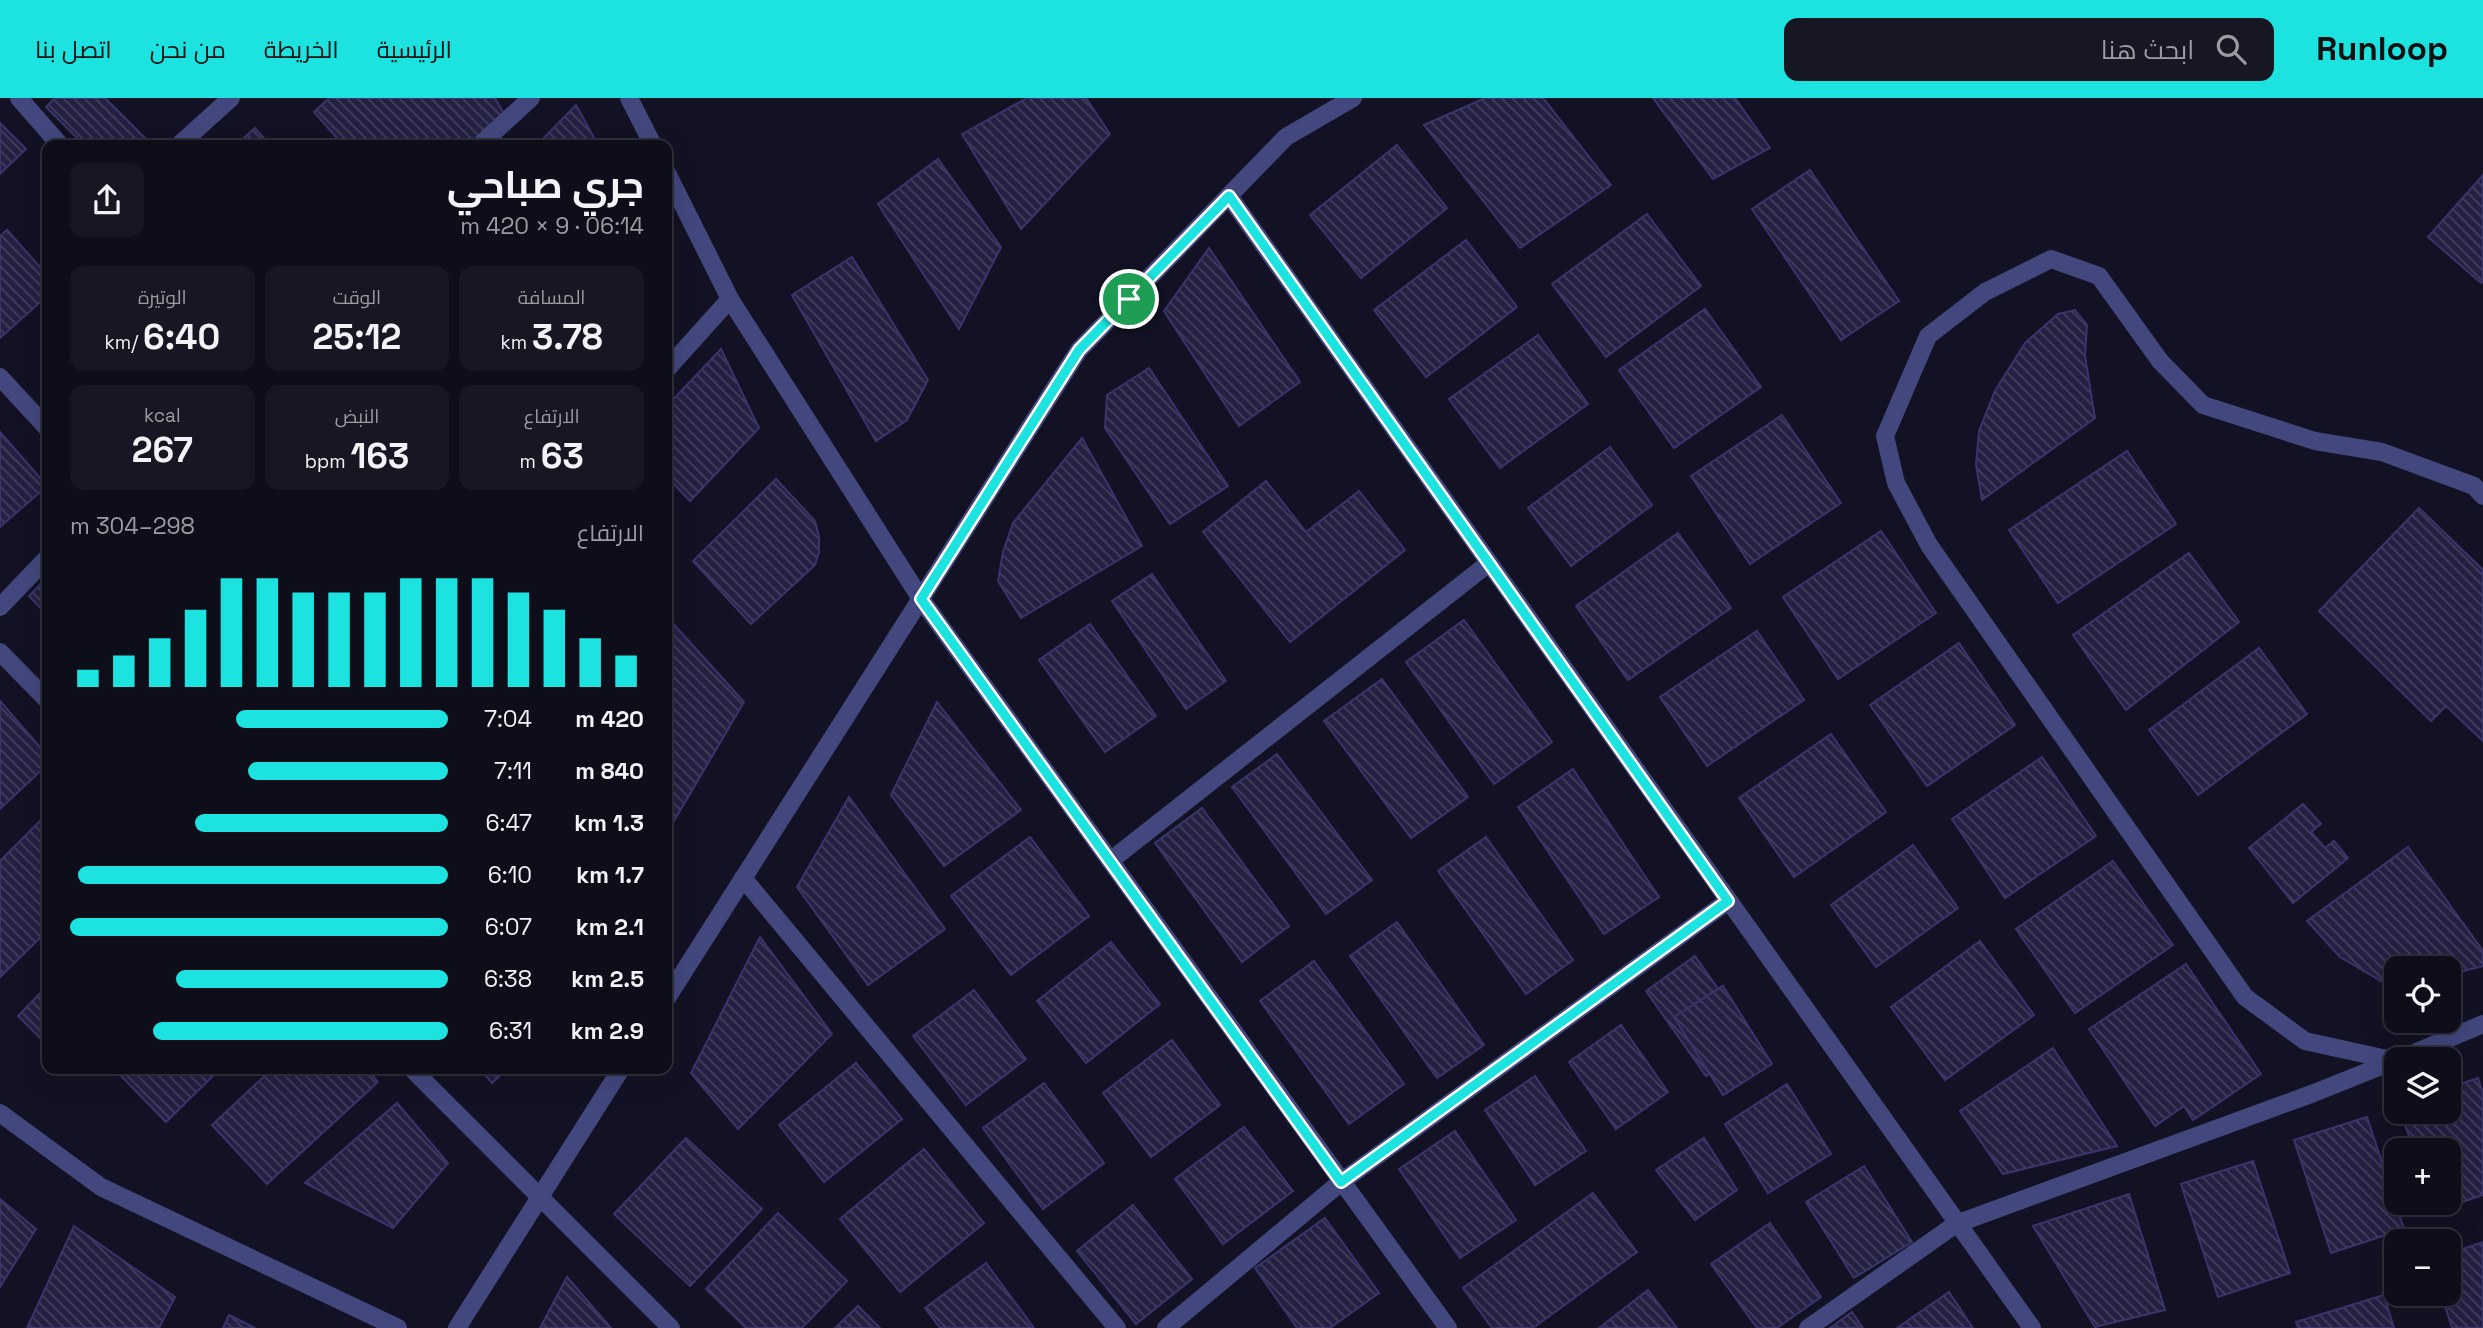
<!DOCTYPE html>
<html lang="ar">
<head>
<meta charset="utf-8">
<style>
  body { margin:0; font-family:"Space Grotesk",Cairo,sans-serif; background:#171724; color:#f1f3f6; direction:rtl; height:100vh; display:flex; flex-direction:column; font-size:26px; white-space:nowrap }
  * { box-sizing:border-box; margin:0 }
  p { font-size:23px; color:#9b9ca3 }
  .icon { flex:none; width:38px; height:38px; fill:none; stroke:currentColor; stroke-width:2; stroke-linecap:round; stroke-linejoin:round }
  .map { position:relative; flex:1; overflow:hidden; direction:ltr }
  .side { position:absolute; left:42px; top:42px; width:630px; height:934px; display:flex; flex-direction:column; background:#0e0e1b; border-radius:14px; box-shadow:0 7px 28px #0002,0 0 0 2px #2e2e3a; direction:rtl }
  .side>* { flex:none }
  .buttons { position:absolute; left:2384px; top:858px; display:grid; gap:14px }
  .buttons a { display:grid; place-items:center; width:77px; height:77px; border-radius:14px; background:#0e0e1b; box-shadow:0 7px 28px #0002,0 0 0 2px #2e2e3a; font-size:35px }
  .pin { position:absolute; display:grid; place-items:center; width:60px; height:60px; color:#fff; margin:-30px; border:4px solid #fff; border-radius:50%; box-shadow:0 2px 7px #0007 }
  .round { display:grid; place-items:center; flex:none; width:74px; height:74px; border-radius:14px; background:#171724 }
  .overview { display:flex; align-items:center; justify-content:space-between; height:119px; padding:0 28px }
  h1 { font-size:38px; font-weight:700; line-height:52px }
  .figures { display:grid; grid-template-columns:repeat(3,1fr); gap:10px; height:119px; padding:7px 28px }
  .figures div { display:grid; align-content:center; border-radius:14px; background:#171724; text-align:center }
  .figures b { font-size:35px; font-weight:700 }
  .figures small { font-size:19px; font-weight:400 }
  .figures p { font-size:19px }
  .chart { height:196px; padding:14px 28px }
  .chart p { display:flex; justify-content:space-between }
  .chart svg { width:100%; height:126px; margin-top:7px; stroke:#1ce3df; stroke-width:6 }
  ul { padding:0 28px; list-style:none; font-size:23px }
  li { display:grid; grid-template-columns:112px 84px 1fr; align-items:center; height:52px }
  li i { height:18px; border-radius:9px; background:#1ce3df }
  header { display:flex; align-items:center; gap:42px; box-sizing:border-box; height:98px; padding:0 35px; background:#1ce3df; color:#111 }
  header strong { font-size:33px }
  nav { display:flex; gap:38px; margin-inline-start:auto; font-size:24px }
  .search { width:490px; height:63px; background:#171724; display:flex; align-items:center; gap:18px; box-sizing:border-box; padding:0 24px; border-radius:14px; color:#9b9ca3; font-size:26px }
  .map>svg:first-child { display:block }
  .building { fill:url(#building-back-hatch); stroke:#39356c; stroke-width:2 }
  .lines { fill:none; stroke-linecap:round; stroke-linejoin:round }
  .minor { stroke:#42477d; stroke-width:18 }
  .route-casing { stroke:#fff; stroke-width:14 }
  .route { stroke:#1ce3df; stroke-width:9 }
</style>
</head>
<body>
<header>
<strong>Runloop</strong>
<div class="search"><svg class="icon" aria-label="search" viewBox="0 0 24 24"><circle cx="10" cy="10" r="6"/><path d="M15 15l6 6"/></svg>ابحث هنا</div>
<nav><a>الرئيسية</a><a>الخريطة</a><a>من نحن</a><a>اتصل بنا</a></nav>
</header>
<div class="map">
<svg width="2483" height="1230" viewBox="0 0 2483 1230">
  <defs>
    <pattern id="building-back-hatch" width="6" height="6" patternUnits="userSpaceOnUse" patternTransform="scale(1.75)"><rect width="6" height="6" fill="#232042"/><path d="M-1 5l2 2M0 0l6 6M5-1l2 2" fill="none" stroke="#42405e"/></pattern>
  </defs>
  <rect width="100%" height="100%" fill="#131224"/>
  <!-- building -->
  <g class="building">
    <path d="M55 0H105L150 45 147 47H84L46 9Z"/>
    <path d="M329 0H495L504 16 470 47H343L314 14Z"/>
    <path d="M1027 0H1086L1110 36 1021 131 962 36Z"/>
    <path d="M1485 0H1543L1611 87 1520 150 1424 27Z"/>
    <path d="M1653 0H1735L1770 50 1713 81Z"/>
    <path d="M576 7 598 47H537Z"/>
    <path d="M0 25 26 51 0 76Z"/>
    <path d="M255 30 270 47H236Z"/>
    <path d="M1397 47 1447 110 1361 180 1310 117Z"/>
    <path d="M938 61 1001 149 959 231 878 106Z"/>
    <path d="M1810 72 1899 203 1841 242 1752 111Z"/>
    <path d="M2483 77V183L2481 185 2428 139Z"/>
    <path d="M1647 116 1701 188 1606 259 1552 186Z"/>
    <path d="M7 132 47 177V198L0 240V138Z"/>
    <path d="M1466 142 1517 209 1426 279 1374 212Z"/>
    <path d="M1209 150 1300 284 1239 328 1164 213Z"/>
    <path d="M852 159 928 282 907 322 876 343 792 197Z"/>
    <path d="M1705 211 1761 289 1674 350 1619 272Z"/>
    <path d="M2075 212 2087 227 2085 258 2095 320 1982 402 1976 367 1979 333 1995 293 2025 245 2058 216Z"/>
    <path d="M1538 237 1588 306 1500 370 1449 301Z"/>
    <path d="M721 251 759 330 690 403 667 379V308Z"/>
    <path d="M1149 270 1228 388 1170 426 1105 330 1107 297Z"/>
    <path d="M1782 317 1841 405 1750 466 1691 378Z"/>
    <path d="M0 334 47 388 0 429Z"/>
    <path d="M1082 340 1142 448 1021 520 998 483 1003 454 1013 425Z"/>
    <path d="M1610 349 1652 407 1571 468 1528 410Z"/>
    <path d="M2127 353 2176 426 2058 505 2009 432Z"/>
    <path d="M776 381 815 423 819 439V454L815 467 751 526 693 463Z"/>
    <path d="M1266 383 1306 434 1359 393 1405 452 1290 544 1203 434Z"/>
    <path d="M2419 410 2483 472V570L2481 572 2483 574V643L2446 608 2431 623 2319 513Z"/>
    <path d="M1881 433 1936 515 1838 581 1783 499Z"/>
    <path d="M1678 435 1731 510 1628 582 1576 508Z"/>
    <path d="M2189 455 2239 524 2126 612 2073 537Z"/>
    <path d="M1152 476 1226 583 1186 611 1112 503Z"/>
    <path d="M47 480V517L29 498Z"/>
    <path d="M667 519 744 604 667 735Z"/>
    <path d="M1464 522 1552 644 1494 686 1406 564Z"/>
    <path d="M1090 526 1156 618 1105 654 1039 562Z"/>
    <path d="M1757 533 1804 602 1707 668 1660 599Z"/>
    <path d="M1959 545 2015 627 1927 688 1870 607Z"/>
    <path d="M2259 550 2307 616 2198 697 2149 632Z"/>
    <path d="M1382 581 1468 699 1411 740 1324 623Z"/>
    <path d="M0 603 47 657V667L0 711Z"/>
    <path d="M937 604 1021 712 944 768 891 697Z"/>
    <path d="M1831 636 1886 714 1794 779 1739 700Z"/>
    <path d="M1277 656 1372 782 1326 816 1232 689Z"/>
    <path d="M2042 659 2096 738 2005 800 1952 721Z"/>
    <path d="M1573 671 1659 799 1604 836 1518 709Z"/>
    <path d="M849 699 945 831 868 887 797 789Z"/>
    <path d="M2303 706 2321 726 2311 734 2325 750 2334 743 2348 760 2293 805 2249 750Z"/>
    <path d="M1202 710 1289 828 1242 864 1155 745Z"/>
    <path d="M47 716V833L0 879V763Z"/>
    <path d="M1030 739 1089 818 1011 877 951 798Z"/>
    <path d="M1486 739 1573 862 1526 896 1438 773Z"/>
    <path d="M1913 747 1958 810 1876 869 1831 807Z"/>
    <path d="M2408 749 2483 853V868L2448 877V870H2396V883H2381L2340 859 2307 823Z"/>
    <path d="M2113 763 2173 847 2075 915 2016 831Z"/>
    <path d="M1397 824 1484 947 1437 980 1350 858Z"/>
    <path d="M760 839 832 936 738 1031 691 975Z"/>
    <path d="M1980 843 2034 917 1945 982 1891 909Z"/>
    <path d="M1111 844 1160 906 1086 965 1037 903Z"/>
    <path d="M1695 858 1755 943 1706 978 1646 893Z"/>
    <path d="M1314 863 1404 986 1349 1026 1260 903Z"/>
    <path d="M2186 866 2261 976 2193 1022 2184 1008 2155 1028 2089 931Z"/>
    <path d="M47 888V947L18 918Z"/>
    <path d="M1723 888 1772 966 1723 997 1674 919Z"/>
    <path d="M974 892 1026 961 966 1007 913 938Z"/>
    <path d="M1621 927 1668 994 1616 1031 1569 964Z"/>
    <path d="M1172 942 1220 1007 1151 1059 1103 995Z"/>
    <path d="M2053 950 2117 1048 2003 1076 1960 1013Z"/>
    <path d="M856 965 902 1021 824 1084 779 1027Z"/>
    <path d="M121 971H220L166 1024 118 975Z"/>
    <path d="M272 971H367L378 984 267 1086 212 1027Z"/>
    <path d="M480 971H507L492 985Z"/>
    <path d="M1535 978 1586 1053 1535 1087 1485 1012Z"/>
    <path d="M2478 980 2483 995V1097L2436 1113 2432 1104H2448V1052H2414L2400 1013H2448V990Z"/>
    <path d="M1044 985 1104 1065 1043 1111 983 1030Z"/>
    <path d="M1787 986 1831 1056 1768 1095 1725 1026Z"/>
    <path d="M397 1005 448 1065 393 1130 305 1085Z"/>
    <path d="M2367 1019 2404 1131 2331 1155 2294 1042Z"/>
    <path d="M1244 1029 1293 1093 1223 1146 1175 1081Z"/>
    <path d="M1455 1033 1516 1122 1460 1160 1399 1071Z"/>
    <path d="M686 1040 762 1111 690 1188 614 1116Z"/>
    <path d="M1704 1040 1737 1092 1695 1122 1656 1072Z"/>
    <path d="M924 1051 984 1125 900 1194 840 1121Z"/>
    <path d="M2253 1063 2290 1175 2218 1199 2181 1086Z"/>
    <path d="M1864 1068 1912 1144 1854 1180 1806 1104Z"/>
    <path d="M1593 1095 1637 1154 1533 1230H1492L1463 1190Z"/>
    <path d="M2129 1096 2165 1212 2095 1229 2033 1128Z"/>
    <path d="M0 1101 36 1131 0 1189Z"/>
    <path d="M1133 1107 1192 1181 1136 1226 1077 1153Z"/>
    <path d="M778 1115 847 1183 802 1230H746L706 1191Z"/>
    <path d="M1325 1120 1379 1195 1330 1230H1297L1255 1170Z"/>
    <path d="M1770 1125 1821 1199 1777 1230H1757L1711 1166Z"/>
    <path d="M74 1128 175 1199 159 1230H27Z"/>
    <path d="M2483 1144V1230H2452L2441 1195H2448V1156Z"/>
    <path d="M986 1165 1034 1230H940L925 1210Z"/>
    <path d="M567 1179 611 1230H540Z"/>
    <path d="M1648 1192 1677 1230H1599Z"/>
    <path d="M1949 1194 1973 1230H1897Z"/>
    <path d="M2384 1197 2394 1230H2298L2296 1224Z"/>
    <path d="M858 1208 880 1230H835Z"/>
    <path d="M1852 1214 1863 1230H1830Z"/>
    <path d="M229 1217 255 1230H223Z"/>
  </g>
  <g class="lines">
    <!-- minor -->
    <g class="minor">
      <path d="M19 0 60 47"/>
      <path d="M629 0 653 47"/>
      <path d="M179 47 231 0"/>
      <path d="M480 47 531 0"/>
      <path d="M667 75 730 201 921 501 1448 1230"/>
      <path d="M1229 98 2032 1230"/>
      <path d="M667 271 730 201"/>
      <path d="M0 279 47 330"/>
      <path d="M0 509 47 460"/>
      <path d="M0 554 47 602"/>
      <path d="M1110 763 1489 465"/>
      <path d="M743 780 1117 1230"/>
      <path d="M667 900 1079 252 1286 39 1353 0"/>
      <path d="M2400 961 2483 926"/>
      <path d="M2396 963 2305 943 2245 899 1929 447 1896 385 1885 338 1928 238 1985 194 2051 161 2099 178 2160 263 2203 307 2315 343 2382 354 2474 388 2483 398"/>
      <path d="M412 971 671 1230"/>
      <path d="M0 1015 101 1089 398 1230"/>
      <path d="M457 1230 621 971"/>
      <path d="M1166 1230 1341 1084 1728 803"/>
      <path d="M1808 1230 1956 1126 2314 995 2394 963"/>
    </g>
  </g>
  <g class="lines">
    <!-- route casing -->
    <g class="route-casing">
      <path id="route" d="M1229 98 1728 803 1341 1084 921 501 1079 252Z"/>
    </g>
    <!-- route -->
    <use href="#route" class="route"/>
  </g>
</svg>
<div class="buttons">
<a><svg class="icon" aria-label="locate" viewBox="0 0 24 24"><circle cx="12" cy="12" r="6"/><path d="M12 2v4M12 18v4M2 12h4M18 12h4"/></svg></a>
<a><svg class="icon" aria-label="layers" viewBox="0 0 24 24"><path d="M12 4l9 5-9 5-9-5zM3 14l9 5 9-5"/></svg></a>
<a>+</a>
<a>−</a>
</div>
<div class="pin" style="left:1129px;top:201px;background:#1e9e55"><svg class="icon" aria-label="arrive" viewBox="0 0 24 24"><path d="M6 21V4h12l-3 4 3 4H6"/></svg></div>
<section class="side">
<div class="overview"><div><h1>جري صباحي</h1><p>06:14 · 9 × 420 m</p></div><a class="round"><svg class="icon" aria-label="share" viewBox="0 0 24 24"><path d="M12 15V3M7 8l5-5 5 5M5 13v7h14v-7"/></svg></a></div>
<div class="figures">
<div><p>المسافة</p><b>3.78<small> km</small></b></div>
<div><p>الوقت</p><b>25:12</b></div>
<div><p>الوتيرة</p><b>6:40<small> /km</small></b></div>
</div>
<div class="figures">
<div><p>الارتفاع</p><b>63<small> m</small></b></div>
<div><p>النبض</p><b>163<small> bpm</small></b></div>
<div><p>kcal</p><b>267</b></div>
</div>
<div class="chart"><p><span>الارتفاع</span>298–304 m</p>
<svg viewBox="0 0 160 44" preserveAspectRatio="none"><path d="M5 44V38M15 44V33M25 44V27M35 44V17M45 44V6M55 44V6M65 44V11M75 44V11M85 44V11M95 44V6M105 44V6M115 44V6M125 44V11M135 44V17M145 44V27M155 44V33"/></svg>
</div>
<ul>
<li><b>420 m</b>7:04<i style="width:56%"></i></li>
<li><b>840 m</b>7:11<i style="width:53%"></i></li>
<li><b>1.3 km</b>6:47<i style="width:67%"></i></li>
<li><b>1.7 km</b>6:10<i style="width:98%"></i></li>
<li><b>2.1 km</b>6:07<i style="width:100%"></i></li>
<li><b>2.5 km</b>6:38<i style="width:72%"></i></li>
<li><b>2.9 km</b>6:31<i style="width:78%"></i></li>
</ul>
</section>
</div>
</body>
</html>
